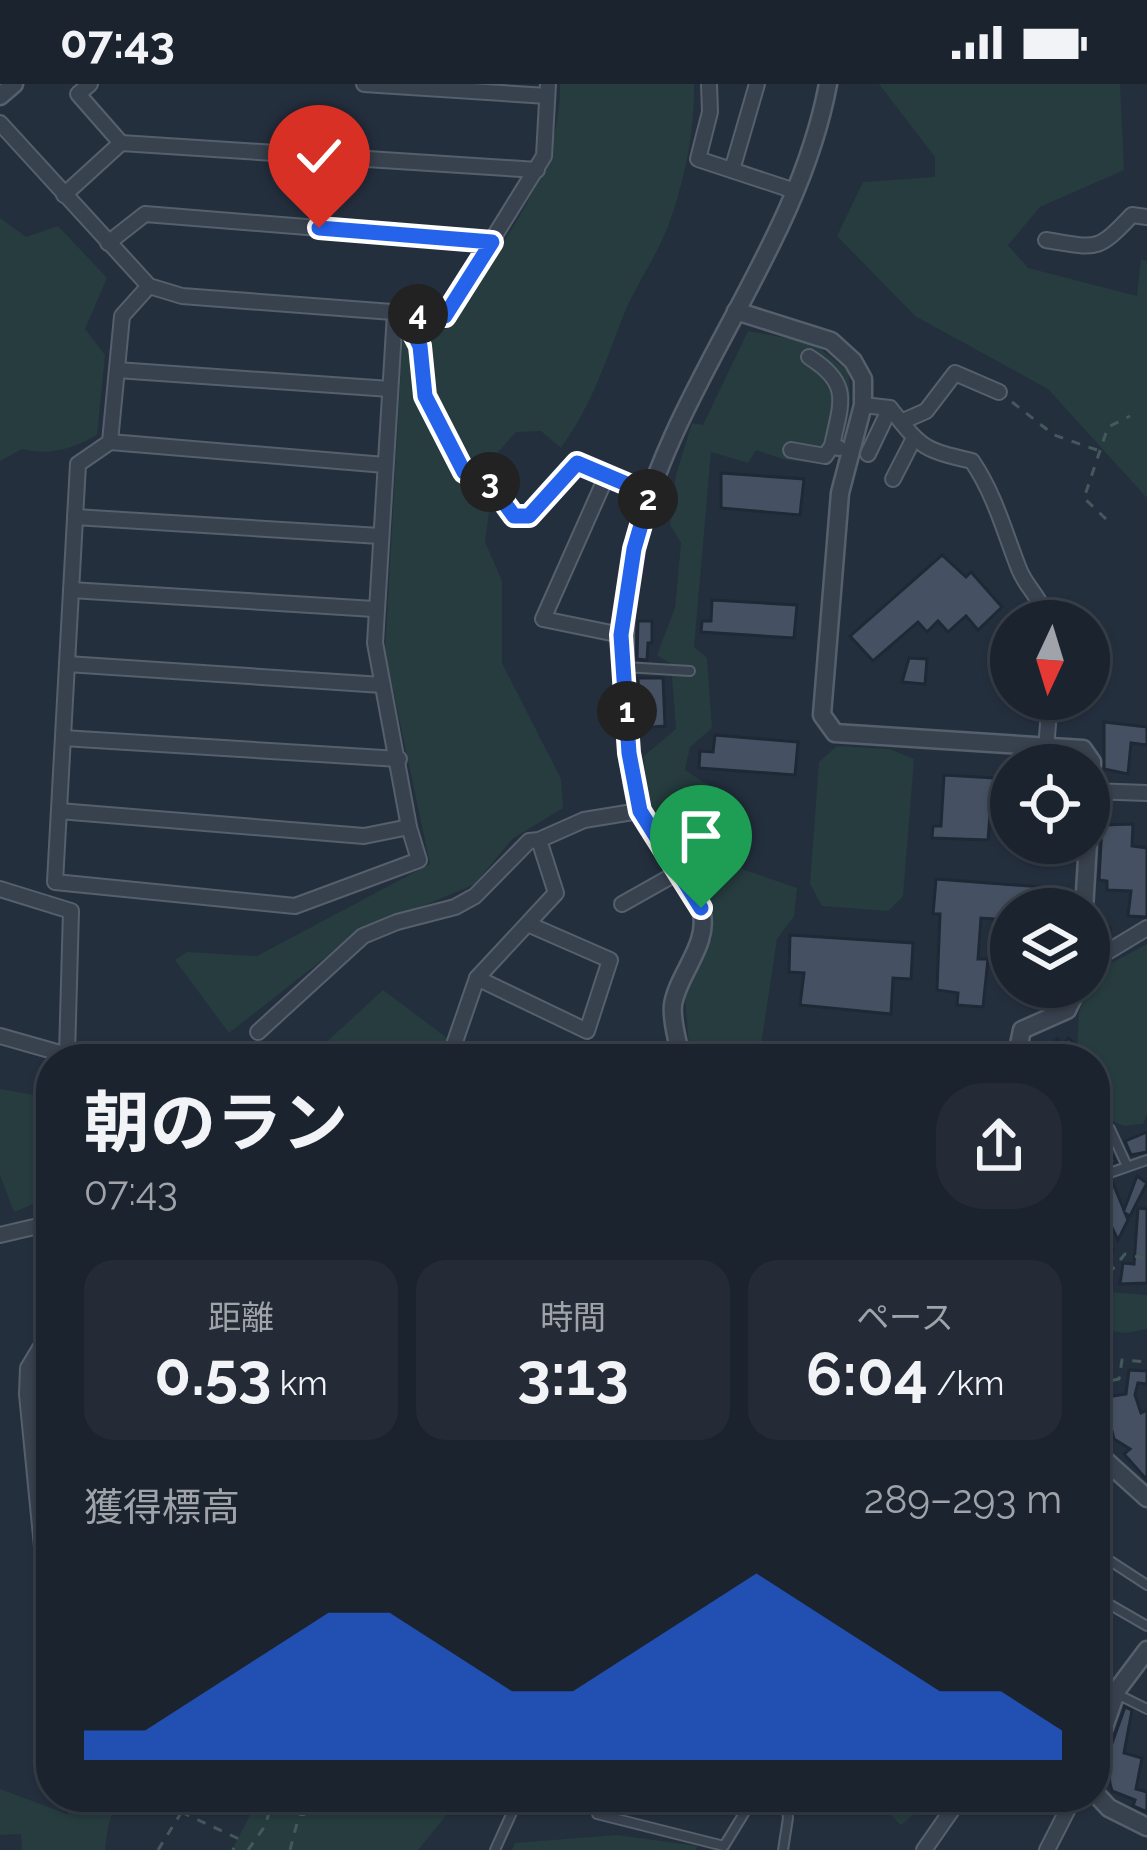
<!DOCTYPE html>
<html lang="ja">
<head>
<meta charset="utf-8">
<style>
  body { margin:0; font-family:Raleway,"Noto Sans JP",sans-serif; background:#242b36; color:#f1f3f6; height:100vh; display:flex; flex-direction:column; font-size:45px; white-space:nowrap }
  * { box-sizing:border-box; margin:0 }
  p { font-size:39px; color:#a0a4aa }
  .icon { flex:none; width:66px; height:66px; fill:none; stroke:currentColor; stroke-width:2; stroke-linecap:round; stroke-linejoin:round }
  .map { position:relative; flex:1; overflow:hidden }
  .details { position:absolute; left:36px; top:960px; width:1074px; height:768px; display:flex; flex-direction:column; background:#1b232e; border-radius:48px; box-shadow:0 3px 9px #0004,0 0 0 3px #39404a }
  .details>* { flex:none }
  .needle { width:78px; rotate:184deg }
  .tools { position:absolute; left:990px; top:516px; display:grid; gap:24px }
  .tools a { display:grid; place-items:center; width:120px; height:120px; border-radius:50%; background:#1b232e; box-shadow:0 3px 9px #0004,0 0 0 3px #39404a; font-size:60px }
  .pin { position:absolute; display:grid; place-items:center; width:102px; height:102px; color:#fff; margin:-123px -51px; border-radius:50% 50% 50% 0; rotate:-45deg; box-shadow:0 0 12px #0007 }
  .pin .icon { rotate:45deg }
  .km { position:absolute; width:60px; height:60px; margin:-30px; border-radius:50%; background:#222; color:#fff; font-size:33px; line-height:60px; text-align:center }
  .round { display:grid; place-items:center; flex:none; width:126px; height:126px; border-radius:48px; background:#242b36 }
  .summary { display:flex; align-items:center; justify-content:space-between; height:204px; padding:0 48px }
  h1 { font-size:66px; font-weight:700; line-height:90px }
  .figures { display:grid; grid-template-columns:repeat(3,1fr); gap:18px; height:204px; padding:12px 48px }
  .figures div { display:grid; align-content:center; border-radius:30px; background:#242b36; text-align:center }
  .figures b { font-size:60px; font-weight:700 }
  .figures small { font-size:33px; font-weight:400 }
  .figures p { font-size:33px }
  .chart { height:336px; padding:24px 48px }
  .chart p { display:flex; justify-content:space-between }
  .chart svg { width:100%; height:216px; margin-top:12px; fill:#2563eb; opacity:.7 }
  .status { display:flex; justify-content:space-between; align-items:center; height:84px; padding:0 60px; background:#1b232e; direction:ltr }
  .status svg { height:33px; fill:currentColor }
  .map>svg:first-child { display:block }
  .green { fill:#263c3f }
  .building { fill:#455162; stroke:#1f2835; stroke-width:3 }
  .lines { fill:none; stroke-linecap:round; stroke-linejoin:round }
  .service-casing { stroke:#565f6c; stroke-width:12 }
  .minor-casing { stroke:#565f6c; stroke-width:18 }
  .tertiary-casing { stroke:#565f6c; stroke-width:21 }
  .path { stroke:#44595c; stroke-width:3; stroke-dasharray:9 9; stroke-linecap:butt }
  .service { stroke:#38414e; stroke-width:8 }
  .minor { stroke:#38414e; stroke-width:14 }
  .tertiary { stroke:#38414e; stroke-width:16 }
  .route-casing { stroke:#fff; stroke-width:24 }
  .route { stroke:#2563eb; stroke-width:15 }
</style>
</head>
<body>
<div class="status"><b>07:43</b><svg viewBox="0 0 49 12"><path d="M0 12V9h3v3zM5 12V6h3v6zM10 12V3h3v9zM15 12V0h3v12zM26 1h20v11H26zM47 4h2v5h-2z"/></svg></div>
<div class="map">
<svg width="1147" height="1766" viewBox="0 0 1147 1766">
  <rect width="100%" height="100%" fill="#242f3e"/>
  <!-- green -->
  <g class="green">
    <path d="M560 0H694C695 45 685 95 670 137 659 169 637 198 624 230 603 283 595 315 561 364L541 347 516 348 497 369 485 458 502 497V579L561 695 563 724 512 755 475 800 354 851 229 949 175 876 187 868 257 872 430 780 385 568 403 247 446 245C493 170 562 92 560 0Z"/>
    <path d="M879 0H1120L1124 86 1040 123 1008 161 1028 184 1137 212 1141 175 1147 177V414L1048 305 915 232 837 152 863 98 935 93V73Z"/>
    <path d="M0 134 26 153 58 142 107 194 85 245 105 271 97 351C72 365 49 372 22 365L0 377Z"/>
    <path d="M748 247 813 259 848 287C853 330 850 344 826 380L786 376 756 366 748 379 711 368 694 563 707 574 712 644 690 663 685 686 719 708 721 771 742 785 797 804 794 832 777 855 761 961 763 975H690L685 914 712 849 698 798 646 718 644 672 676 645 671 580 657 571 675 524 681 459 670 441 676 391 692 339 703 341Z"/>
    <path d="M837 662 890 665 914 675 903 812 888 827 822 822 810 800 819 678Z"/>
    <path d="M1147 860V1030L1143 1040 1124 1042 1095 1029V975H1065L1077 967 1079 929 1093 889Z"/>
    <path d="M383 906 451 957 444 975H308Z"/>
    <path d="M0 1005 51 1014V1113L14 1128 0 1091Z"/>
    <path d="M1095 1207 1147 1211V1245L1126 1249 1095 1245Z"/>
    <path d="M0 1705 67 1730 84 1713H130C108 1724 108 1743 105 1766H22L21 1750 0 1751Z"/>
    <path d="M253 1713H290L293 1727 313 1730 333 1713H461L418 1766H232L251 1729Z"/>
    <path d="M872 1713H934L901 1741Z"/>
    <path d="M617 1751 697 1762 696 1766H512L515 1759Z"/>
  </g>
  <!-- building -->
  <g class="building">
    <path d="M721 389 804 395 800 431 721 424Z"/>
    <path d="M942 471 966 493 971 488 1002 523 978 546 966 532 948 548 938 537 927 548 918 538 873 577 850 552Z"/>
    <path d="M712 516 797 521 794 554 701 548 702 537H711Z"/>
    <path d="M638 537H652V559H648L647 576 637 575Z"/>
    <path d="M909 574 927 575 925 600 902 598Z"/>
    <path d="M638 594H663L665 642 640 644Z"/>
    <path d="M1104 638 1147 643V661L1131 659 1128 690 1104 685Z"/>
    <path d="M715 651 798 658 795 691 699 684 700 667 713 668Z"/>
    <path d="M944 691 1011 695V733L990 731 988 756 932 754 933 742H941Z"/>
    <path d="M1133 740 1132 762 1147 764V833L1128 832 1131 807 1107 806V797L1099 796 1102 741Z"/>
    <path d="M936 795 1056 804 1055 825H1011V836L981 834 978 875H988L983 923 957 921 958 909 937 906 940 830H933Z"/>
    <path d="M1091 841 1110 843V853L1090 862Z"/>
    <path d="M790 851 913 859 911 895 893 894 891 930 800 921 804 889 789 888Z"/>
    <path d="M1068 954 1093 975H1042L1057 955 1064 961Z"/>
    <path d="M856 960 936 966V975H839Z"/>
    <path d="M1095 1040 1116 1078 1095 1087Z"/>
    <path d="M1147 1048V1068L1131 1071 1125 1057Z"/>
    <path d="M1137 1092 1147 1099 1130 1132 1125 1129 1128 1136 1118 1156 1105 1129 1095 1132V1109L1105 1106 1102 1100 1112 1097 1124 1126Z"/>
    <path d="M1138 1124 1147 1125V1199L1120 1200 1123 1179 1134 1180Z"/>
    <path d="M1095 1158 1113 1166 1104 1183 1095 1179Z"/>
    <path d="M1129 1286 1147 1287V1300L1138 1299 1135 1311 1141 1329 1147 1326V1396L1124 1370 1130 1365 1114 1355 1112 1347 1096 1335 1095 1328 1100 1326 1095 1316V1291L1106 1313 1126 1310Z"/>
    <path d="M1125 1623 1132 1626 1124 1669 1142 1674 1136 1705 1147 1708V1728L1133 1722 1135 1716 1112 1707 1110 1700 1107 1673Z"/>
  </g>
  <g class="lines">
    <!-- service casing -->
    <g class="service-casing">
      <g id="service">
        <path d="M625 583 690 587"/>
        <path d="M1110 1045 1127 1082"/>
        <path d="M1101 1092 1147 1076"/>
        <path d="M1095 1467 1147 1501"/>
        <path d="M1095 1512 1147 1542"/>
        <path d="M1117 1610 1147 1625"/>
        <path d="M600 1713 597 1730 724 1762 754 1713"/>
        <path d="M664 1713 689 1719 706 1713"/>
        <path d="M495 1766 519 1713"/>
        <path d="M783 1766 788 1734 785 1713"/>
      </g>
    </g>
    <!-- minor casing -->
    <g class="minor-casing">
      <g id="minor">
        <path d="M364 0 547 12"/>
        <path d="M709 0 710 28 698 75 795 107"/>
        <path d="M0 39 149 202 182 212 445 232 544 72 548 0"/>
        <path d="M121 59 537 86"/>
        <path d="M732 86 757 0"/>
        <path d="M64 111 121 59 78 10 90 0"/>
        <path d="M1046 156C1097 164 1096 169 1132 131L1147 133"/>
        <path d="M108 159 145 130 492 158"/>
        <path d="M149 202 122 232 110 358 78 380 55 798 295 822 419 776 409 743 375 559 395 229"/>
        <path d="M809 273C852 300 841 318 832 362"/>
        <path d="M117 286 390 305"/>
        <path d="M863 321 890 324C922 364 921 365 972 377 995 411 1004 447 1019 485 1028 507 1041 511 1045 537"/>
        <path d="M901 338 926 327 955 289 999 308"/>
        <path d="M110 358 385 381"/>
        <path d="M791 366 825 372 832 362 839 364"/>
        <path d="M868 370 890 324"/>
        <path d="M576 379 650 410"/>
        <path d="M607 391 543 535 621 551"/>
        <path d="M893 395 913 356"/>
        <path d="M75 433 380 452"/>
        <path d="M71 506 374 525"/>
        <path d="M67 580 382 601"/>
        <path d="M63 654 399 675"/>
        <path d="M1046 665 1050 615"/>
        <path d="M1091 707 1147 709"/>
        <path d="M59 727 364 752 409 743"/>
        <path d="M0 805 71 827 67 971 0 952"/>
        <path d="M622 820 677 789"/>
        <path d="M1089 879 1147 844"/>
        <path d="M477 894 587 947 610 876 530 841"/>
        <path d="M258 948 363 852 397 838 455 823 475 812 529 757 539 756 584 736 639 727"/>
        <path d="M452 966 472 975"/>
        <path d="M449 975 477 894 556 809 539 756"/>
        <path d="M0 1151 51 1139"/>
        <path d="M51 1246 28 1284 27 1310 51 1554"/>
        <path d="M27 1310 51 1308"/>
        <path d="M302 1723 304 1713"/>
        <path d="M924 1766 961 1713"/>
        <path d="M1047 1766 1074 1713"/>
      </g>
    </g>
    <!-- tertiary casing -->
    <g class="tertiary-casing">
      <g id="tertiary">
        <path d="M0 12 14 0"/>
        <path d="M736 227 831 257 853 277 863 295V321L840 409 822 631 835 649 1083 665 1092 678 1089 737"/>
        <path d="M1084 825 1088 759"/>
        <path d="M680 975C679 957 671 939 673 921 677 891 711 859 701 826 694 798 650 756 639 725 630 698 629 664 627 635 624 576 621 521 634 463 673 299 797 166 828 0"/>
        <path d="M1016 975 1022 946 1067 926 1078 903"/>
        <path d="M1095 1367 1147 1414"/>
        <path d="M1095 1669 1117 1606 1147 1566"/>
        <path d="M1095 1709 1109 1724 1147 1743"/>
      </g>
    </g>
    <!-- path -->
    <g class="path">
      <path d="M410 244 420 263 425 312 464 388 502 403 503 417 514 432H529L567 389"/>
      <path d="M1012 318 1054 351 1097 366"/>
      <path d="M1106 435 1084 414 1108 343 1130 332"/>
      <path d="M247 975 250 959"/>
      <path d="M1095 1193 1103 1197 1125 1170 1147 1175"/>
      <path d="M1095 1300 1119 1295 1122 1276 1147 1278"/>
      <path d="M181 1728 237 1754 233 1766"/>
      <path d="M158 1766 191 1713"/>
      <path d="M248 1766 265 1742 274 1713"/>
      <path d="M290 1766 297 1739"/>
    </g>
    <!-- service -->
    <use href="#service" class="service"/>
    <!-- minor -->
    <use href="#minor" class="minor"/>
    <!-- tertiary -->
    <use href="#tertiary" class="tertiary"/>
  </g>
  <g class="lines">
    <!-- route casing -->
    <g class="route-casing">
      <path id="route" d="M319 144 492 158 445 232 403 229 420 262 425 312 464 388 502 403 503 417 514 432H529L577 379 650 410 634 465 621 551 629 669 640 727 701 824"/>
    </g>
    <!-- route -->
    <use href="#route" class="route"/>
  </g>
</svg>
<div class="tools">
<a><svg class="needle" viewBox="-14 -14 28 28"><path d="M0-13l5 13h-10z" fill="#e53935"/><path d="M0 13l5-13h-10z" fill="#a0a4aa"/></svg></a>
<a><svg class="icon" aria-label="locate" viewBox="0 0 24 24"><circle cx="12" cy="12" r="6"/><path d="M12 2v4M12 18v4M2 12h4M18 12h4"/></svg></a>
<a><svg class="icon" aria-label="layers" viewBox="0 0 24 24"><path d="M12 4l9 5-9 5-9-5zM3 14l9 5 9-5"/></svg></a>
</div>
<div class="pin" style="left:701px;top:824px;background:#1e9e55"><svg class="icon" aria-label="arrive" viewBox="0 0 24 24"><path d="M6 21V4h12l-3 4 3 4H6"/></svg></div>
<div class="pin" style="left:319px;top:144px;background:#d93025"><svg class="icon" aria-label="check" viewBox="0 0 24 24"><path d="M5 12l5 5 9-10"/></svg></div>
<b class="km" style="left:627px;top:627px">1</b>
<b class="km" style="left:648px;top:415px">2</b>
<b class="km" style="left:490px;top:398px">3</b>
<b class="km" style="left:418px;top:230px">4</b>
<section class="details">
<div class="summary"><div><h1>朝のラン</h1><p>07:43</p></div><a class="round"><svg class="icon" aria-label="share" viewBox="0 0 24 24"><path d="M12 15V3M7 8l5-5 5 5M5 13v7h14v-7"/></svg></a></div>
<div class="figures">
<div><p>距離</p><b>0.53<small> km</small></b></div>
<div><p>時間</p><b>3:13</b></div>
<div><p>ペース</p><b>6:04<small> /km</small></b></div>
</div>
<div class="chart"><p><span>獲得標高</span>289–293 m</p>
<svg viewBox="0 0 160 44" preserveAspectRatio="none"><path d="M0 44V38L10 38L20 30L30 22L40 14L50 14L60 22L70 30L80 30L90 22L100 14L110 6L120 14L130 22L140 30L150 30L160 38V44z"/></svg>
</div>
</section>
</div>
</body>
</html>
